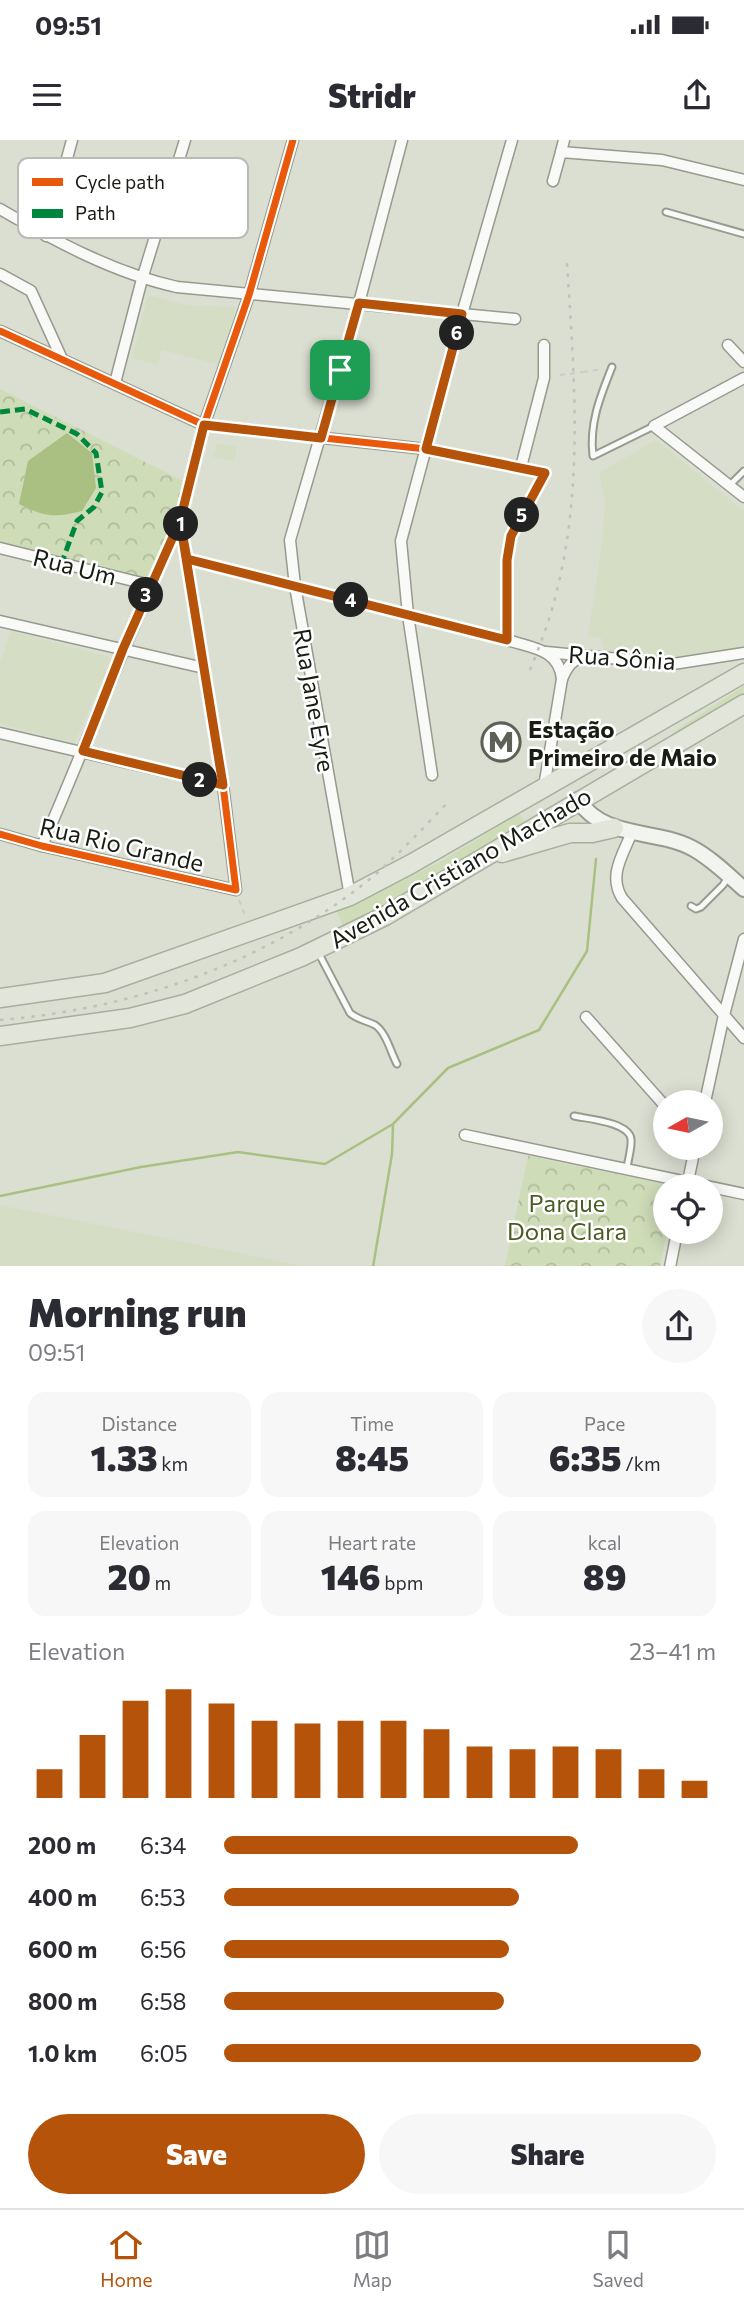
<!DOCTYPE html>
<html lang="en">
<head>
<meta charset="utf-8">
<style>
  body { margin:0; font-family:Commissioner,sans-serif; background:#f7f7f7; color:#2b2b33; height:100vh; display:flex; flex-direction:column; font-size:26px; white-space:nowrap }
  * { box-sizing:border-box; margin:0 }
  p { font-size:23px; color:#7c7c81 }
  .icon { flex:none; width:38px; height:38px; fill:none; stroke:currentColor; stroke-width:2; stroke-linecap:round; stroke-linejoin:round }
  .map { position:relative; height:1126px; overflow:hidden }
  .sheet { display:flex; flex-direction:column; background:#fff; flex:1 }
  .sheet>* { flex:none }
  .needle { width:46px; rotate:261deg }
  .fabs { position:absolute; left:653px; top:950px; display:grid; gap:14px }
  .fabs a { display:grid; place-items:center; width:70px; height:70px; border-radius:50%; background:#fff; box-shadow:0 4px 18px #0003; font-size:35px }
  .pin { position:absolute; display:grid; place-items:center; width:60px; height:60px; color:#fff; margin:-30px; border-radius:14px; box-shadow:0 4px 10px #0006 }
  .km { position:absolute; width:35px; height:35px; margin:-18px; border-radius:50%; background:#222; color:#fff; font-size:19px; line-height:35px; text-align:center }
  .round { display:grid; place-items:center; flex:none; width:74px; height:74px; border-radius:37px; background:#f7f7f7 }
  .summary { display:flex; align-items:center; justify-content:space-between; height:119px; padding:0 28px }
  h1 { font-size:38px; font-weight:800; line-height:52px }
  .metrics { display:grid; grid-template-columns:repeat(3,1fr); gap:10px; height:119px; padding:7px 28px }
  .metrics div { display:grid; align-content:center; border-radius:18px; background:#f7f7f7; text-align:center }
  .metrics b { font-size:35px; font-weight:800 }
  .metrics small { font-size:19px; font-weight:400 }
  .metrics p { font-size:19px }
  .chart { height:196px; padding:14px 28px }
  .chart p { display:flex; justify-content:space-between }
  .chart svg { width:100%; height:126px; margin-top:7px; stroke:#b45309; stroke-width:6 }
  .action { display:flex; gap:14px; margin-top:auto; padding:14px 28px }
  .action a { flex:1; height:80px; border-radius:42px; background:#b45309; color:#fff; font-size:28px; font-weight:800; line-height:80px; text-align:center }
  .action a+a { background:#f7f7f7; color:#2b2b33 }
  ul { padding:0 28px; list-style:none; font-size:23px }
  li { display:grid; grid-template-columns:112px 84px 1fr; align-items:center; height:52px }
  li i { height:18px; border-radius:9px; background:#b45309 }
  .status { display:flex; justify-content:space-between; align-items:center; height:49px; padding:0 35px; background:#fff; direction:ltr }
  .status svg { height:19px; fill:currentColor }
  header { display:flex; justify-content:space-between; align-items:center; height:91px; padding:0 28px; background:#fff; font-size:32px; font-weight:800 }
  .tabs { display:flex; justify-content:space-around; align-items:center; height:98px; border-top:2px solid #e1e1e2; background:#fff; font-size:19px; color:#7c7c81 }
  .tabs a { display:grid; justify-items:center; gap:4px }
  .tabs .selected { color:#b45309 }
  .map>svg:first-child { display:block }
  .built { fill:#d5dec5 }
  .grass { fill:#cedcb8 }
  .park { fill:url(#park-crowns) }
  .water { fill:#aac082 }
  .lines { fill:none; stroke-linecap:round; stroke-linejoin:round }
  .stream { stroke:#aac082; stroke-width:2.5 }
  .lane-casing { stroke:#969a8f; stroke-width:9 }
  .street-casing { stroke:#969a8f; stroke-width:13 }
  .secondary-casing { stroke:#969a8f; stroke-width:18 }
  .highway-casing { stroke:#a8af9e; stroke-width:21 }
  .path { stroke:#cbccc8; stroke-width:2; stroke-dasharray:5 5; stroke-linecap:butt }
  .lane { stroke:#f9faf8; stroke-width:5 }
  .street { stroke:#f9faf8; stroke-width:10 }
  .secondary { stroke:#f2f4ef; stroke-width:14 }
  .highway { stroke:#e2e6da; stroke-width:18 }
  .rail { stroke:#c0c1be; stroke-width:2.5; stroke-dasharray:3.5 7; stroke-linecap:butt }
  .path-bridge { stroke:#cbccc8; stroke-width:2; stroke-dasharray:5 5; stroke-linecap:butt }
  .quiet { stroke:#00873e; stroke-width:5; stroke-dasharray:10 5; stroke-linecap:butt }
  .cycleway-casing { stroke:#fff; stroke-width:11 }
  .cycleway { stroke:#e8590c; stroke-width:7 }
  .route-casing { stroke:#fff; stroke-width:14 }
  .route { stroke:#b45309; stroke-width:9 }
  .labels { text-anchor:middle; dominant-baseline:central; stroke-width:5; stroke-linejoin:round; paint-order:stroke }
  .street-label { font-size:24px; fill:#181c13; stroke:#fff }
  .poi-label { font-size:24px; font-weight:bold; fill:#181c13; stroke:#fff; text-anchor:start }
  .park-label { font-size:24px; fill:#4a5c22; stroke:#fff }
  .key { fill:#fff; stroke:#babbb8; stroke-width:2 }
  .key-label { font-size:19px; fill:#181c13 }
</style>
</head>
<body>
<div class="status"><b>09:51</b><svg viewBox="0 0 49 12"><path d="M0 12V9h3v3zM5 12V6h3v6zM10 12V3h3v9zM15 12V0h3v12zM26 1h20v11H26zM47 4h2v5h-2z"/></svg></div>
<header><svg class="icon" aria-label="menu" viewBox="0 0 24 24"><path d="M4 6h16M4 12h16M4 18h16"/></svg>Stridr<svg class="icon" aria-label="share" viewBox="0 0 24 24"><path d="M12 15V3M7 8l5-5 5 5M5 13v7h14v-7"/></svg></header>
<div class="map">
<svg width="744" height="1127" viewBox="0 0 744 1127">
  <defs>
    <pattern id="park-crowns" width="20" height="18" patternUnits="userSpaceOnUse" patternTransform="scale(1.75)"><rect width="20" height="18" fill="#cedcb8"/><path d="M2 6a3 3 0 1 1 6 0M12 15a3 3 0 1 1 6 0" fill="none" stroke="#b0bc9d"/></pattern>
  </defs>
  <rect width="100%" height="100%" fill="#dadfd1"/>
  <!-- built -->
  <g class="built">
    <path d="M148 155 186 165 236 167 220 225 162 210 157 225 132 218Z"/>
    <path d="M656 300 744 371V510L742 511 673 519 605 513 601 498 588 496 602 402 605 362 599 333Z"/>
    <path d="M217 304 237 306 234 321 213 317Z"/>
    <path d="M11 491 113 518 74 603 0 584V523Z"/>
    <path d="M0 1065 303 1126H0Z"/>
  </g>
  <!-- grass -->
  <g class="grass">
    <path d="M744 546V554L676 593 675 591Z"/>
    <path d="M519 674 525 683 386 767 343 786 337 772 438 723Z"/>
  </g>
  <!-- park -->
  <g class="park">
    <path d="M0 249 185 342 174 381 146 441 0 404Z"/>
    <path d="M528 1016 676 1046H665V1092H667L660 1126H505Z"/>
  </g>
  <!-- water -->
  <path class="water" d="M67 293 92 313 96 348 82 371C54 378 45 377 19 364L28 321Z"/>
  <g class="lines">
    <!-- stream -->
    <g class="stream">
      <path d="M0 1056 141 1027 238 1012 325 1024 393 984 448 928 539 890 587 811 596 719"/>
      <path d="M373 1127 392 1014 393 985"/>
    </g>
    <!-- lane casing -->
    <g class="lane-casing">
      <g id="lane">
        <path d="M666 72 744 94"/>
        <path d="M612 227C600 257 589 284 593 316L654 286"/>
        <path d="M730 345 744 331"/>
        <path d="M691 766 696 769 701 767 723 745 729 736"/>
        <path d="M318 812 350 873C358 880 365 880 375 885 386 892 391 913 397 924"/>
        <path d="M574 976C588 979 629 982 631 999 632 1008 628 1019 627 1028"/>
      </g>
    </g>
    <!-- street casing -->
    <g class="street-casing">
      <g id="street">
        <path d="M561 12 564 0"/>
        <path d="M553 41 561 12 662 20 744 40"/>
        <path d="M0 69C55 101 114 133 177 147L515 179"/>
        <path d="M46 96 72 0"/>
        <path d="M0 134 31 151 62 219"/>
        <path d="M0 191 204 285 426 309 545 333 511 396 507 420V500"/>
        <path d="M728 205 744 222"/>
        <path d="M744 238 654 286 744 357"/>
        <path d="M115 243 142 139 185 0"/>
        <path d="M521 327 544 238V205"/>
        <path d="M0 408 150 445"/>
        <path d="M187 419 507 500C532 508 559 509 562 539L544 647"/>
        <path d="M0 481 204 528"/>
        <path d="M546 512 673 524 744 513"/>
        <path d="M562 539C567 527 572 520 584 516"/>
        <path d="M0 593 223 645"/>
        <path d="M432 635 408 475 401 401 462 174 512 0"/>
        <path d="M632 692C623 715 608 735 622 758L744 898"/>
        <path d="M0 694 42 706 236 750 223 645 180 381 204 285 249 155 293 0"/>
        <path d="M42 706C89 598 130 488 180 382"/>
        <path d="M350 756 295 446 290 400 359 163 402 0"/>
        <path d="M586 877 665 966"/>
        <path d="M705 962 724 875 744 799"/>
        <path d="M465 995 744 1054"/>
        <path d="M687 1046 695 1008"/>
        <path d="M670 1127 677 1092"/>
      </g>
    </g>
    <!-- secondary casing -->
    <g class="secondary-casing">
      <path id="secondary" d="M578 660C605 700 653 688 692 708 711 718 728 735 744 749"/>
    </g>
    <!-- highway casing -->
    <g class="highway-casing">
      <g id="highway">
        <path d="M502 713 570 693H592L614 688"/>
        <path d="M0 858 105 843 350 756 411 724 744 533"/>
        <path d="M0 896 130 878 185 864 301 817 385 776 744 564"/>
      </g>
    </g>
    <!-- path -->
    <g class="path">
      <path d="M583 232 602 229"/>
      <path d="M239 760 246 778"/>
    </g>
    <!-- lane -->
    <use href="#lane" class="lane"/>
    <!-- street -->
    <use href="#street" class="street"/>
    <!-- secondary -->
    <use href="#secondary" class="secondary"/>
    <!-- highway -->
    <use href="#highway" class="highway"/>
    <!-- rail -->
    <g class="rail">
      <path d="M530 530C540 505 550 480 556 454 584 346 574 233 567 123"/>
      <path d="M0 880C132 869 260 825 365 743 395 719 422 689 449 661"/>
    </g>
    <!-- path-bridge -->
    <path class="path-bridge" d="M560 235 583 232"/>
    <!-- quiet -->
    <path class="quiet" d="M0 272 25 269 77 294 96 313 102 352 94 367 77 381 62 422"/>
    <!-- cycleway casing -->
    <g class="cycleway-casing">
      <g id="cycleway">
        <path d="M0 191 204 285 426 309 545 333 511 396 507 420V500"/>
        <path d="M0 694 42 706 236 750 223 645 180 381 204 285 249 155 293 0"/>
      </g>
    </g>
    <!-- cycleway -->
    <use href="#cycleway" class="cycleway"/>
  </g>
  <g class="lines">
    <!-- route casing -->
    <g class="route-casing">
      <path id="route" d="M340 230 321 298 204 285 180 381 223 645 83 611 123 509 180 381 187 419 507 500V420L511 396 545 333 426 309 462 174 359 163 340 230"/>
    </g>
    <!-- route -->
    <use href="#route" class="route"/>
  </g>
  <!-- icons -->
  <defs>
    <g id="metro-ring" transform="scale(2.0125)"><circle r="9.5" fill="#fff" stroke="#5c6056" stroke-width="1.5"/><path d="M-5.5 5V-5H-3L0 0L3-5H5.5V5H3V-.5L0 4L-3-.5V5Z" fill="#5c6056"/></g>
  </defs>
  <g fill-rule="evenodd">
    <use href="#metro-ring" x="501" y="602"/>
  </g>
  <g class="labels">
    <!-- street labels -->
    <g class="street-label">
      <text transform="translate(75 426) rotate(14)">Rua Um</text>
      <text transform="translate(622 517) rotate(4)">Rua Sônia</text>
      <text transform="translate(315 560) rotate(80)">Rua Jane Eyre</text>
      <text transform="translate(122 704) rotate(13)">Rua Rio Grande</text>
      <text transform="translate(460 727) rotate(-30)">Avenida Cristiano Machado</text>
    </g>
    <!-- poi labels -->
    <g class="poi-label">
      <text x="528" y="588">Estação<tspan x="528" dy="28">Primeiro de Maio</tspan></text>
    </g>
    <!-- park labels -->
    <g class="park-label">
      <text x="567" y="1062">Parque<tspan x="567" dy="28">Dona Clara</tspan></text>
    </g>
  </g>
  <!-- legend -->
  <rect x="18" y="18" width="230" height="80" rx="10" class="key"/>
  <rect x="32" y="38" width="31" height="8" fill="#e8590c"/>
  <rect x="32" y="69" width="31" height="9" fill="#00873e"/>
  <g class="key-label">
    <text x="75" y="49">Cycle path</text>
    <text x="75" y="80">Path</text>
  </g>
</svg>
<div class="fabs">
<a><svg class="needle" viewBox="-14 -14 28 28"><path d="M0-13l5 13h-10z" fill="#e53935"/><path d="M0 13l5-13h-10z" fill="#7c7c81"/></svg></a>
<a><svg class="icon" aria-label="locate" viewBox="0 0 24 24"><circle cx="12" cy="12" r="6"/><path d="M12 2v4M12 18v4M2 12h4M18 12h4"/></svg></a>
</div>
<div class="pin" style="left:340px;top:230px;background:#1e9e55"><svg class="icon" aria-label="arrive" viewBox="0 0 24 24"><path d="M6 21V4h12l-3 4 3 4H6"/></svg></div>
<b class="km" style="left:181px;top:384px">1</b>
<b class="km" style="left:200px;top:640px">2</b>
<b class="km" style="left:146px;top:455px">3</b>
<b class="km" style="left:351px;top:460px">4</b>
<b class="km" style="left:522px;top:375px">5</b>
<b class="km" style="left:457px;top:193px">6</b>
</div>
<section class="sheet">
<div class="summary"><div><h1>Morning run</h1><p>09:51</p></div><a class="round"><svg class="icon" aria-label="share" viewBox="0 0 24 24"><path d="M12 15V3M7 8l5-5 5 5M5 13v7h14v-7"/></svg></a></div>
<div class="metrics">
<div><p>Distance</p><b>1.33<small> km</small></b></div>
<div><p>Time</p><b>8:45</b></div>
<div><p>Pace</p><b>6:35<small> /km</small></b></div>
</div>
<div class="metrics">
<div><p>Elevation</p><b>20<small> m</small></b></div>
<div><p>Heart rate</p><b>146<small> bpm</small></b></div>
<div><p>kcal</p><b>89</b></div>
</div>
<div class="chart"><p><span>Elevation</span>23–41 m</p>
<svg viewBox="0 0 160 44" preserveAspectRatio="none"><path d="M5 44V34M15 44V22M25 44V10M35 44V6M45 44V11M55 44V17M65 44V18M75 44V17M85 44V17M95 44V20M105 44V26M115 44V27M125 44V26M135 44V27M145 44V34M155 44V38"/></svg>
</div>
<ul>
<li><b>200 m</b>6:34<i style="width:72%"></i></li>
<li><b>400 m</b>6:53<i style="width:60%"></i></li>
<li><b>600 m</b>6:56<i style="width:58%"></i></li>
<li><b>800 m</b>6:58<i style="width:57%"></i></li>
<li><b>1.0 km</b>6:05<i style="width:97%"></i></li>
</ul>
<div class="action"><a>Save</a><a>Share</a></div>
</section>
<nav class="tabs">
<a class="selected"><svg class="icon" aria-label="home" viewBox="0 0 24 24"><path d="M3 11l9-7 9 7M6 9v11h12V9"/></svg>Home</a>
<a><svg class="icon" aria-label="map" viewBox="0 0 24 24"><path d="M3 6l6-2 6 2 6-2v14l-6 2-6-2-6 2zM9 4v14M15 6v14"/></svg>Map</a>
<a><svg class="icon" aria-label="saved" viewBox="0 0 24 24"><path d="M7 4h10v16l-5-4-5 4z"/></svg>Saved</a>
</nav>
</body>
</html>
